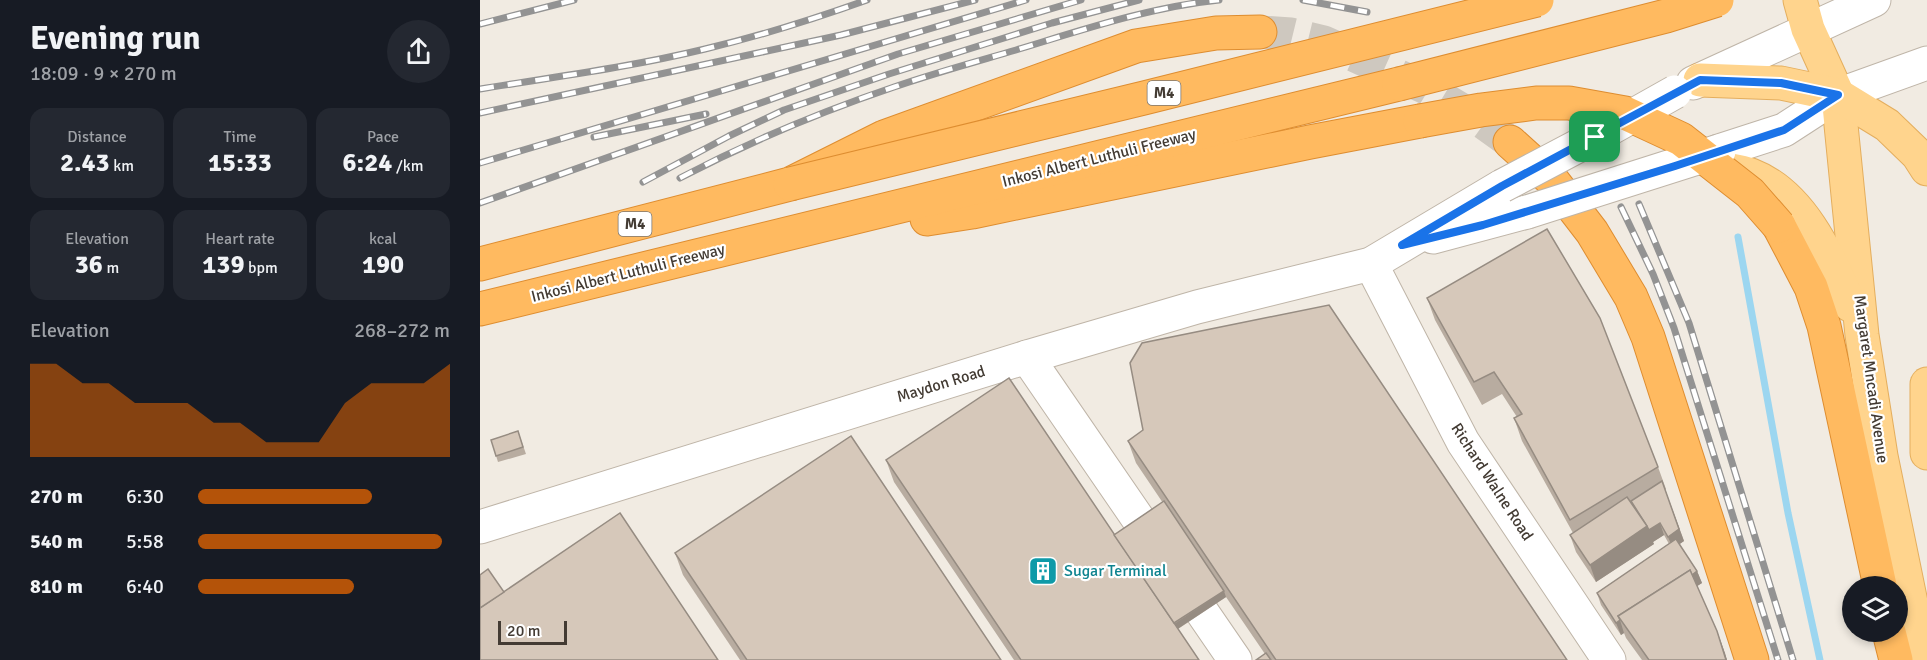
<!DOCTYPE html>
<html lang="en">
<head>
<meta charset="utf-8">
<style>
  body { margin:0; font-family:Signika,sans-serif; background:#242831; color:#f1f3f6; height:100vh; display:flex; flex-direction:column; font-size:22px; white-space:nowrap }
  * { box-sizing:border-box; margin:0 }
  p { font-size:20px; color:#9ea1a6 }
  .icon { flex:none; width:33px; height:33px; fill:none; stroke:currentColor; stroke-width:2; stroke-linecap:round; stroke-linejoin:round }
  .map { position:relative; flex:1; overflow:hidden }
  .drawer { display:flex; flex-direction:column; background:#171b24; width:480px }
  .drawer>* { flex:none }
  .controls { position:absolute; left:1362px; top:576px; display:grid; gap:12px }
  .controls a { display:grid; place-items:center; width:66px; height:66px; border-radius:50%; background:#171b24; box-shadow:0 3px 9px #0003; font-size:30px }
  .scale { position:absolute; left:18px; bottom:15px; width:69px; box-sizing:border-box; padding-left:6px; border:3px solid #433b33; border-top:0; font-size:16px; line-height:21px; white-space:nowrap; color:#433b33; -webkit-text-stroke:4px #fff; paint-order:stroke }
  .pin { position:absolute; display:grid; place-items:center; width:51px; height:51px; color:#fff; margin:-26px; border-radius:12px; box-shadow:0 3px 9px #0006 }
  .round { display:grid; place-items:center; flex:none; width:63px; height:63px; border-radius:32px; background:#242831 }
  .headline { display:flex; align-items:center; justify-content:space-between; height:102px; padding:0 30px }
  h1 { font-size:33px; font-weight:700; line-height:45px }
  .stats { display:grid; grid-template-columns:repeat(3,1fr); gap:9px; height:102px; padding:6px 30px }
  .stats div { display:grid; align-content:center; border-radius:15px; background:#242831; text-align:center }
  .stats b { font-size:26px; font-weight:700 }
  .stats small { font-size:16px; font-weight:400 }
  .stats p { font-size:16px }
  .chart { height:168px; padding:12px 30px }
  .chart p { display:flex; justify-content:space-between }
  .chart svg { width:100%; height:108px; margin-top:6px; fill:#b45309; opacity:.7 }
  ul { padding:0 30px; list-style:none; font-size:20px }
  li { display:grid; grid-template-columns:96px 72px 1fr; align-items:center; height:45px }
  li i { height:15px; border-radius:8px; background:#b45309 }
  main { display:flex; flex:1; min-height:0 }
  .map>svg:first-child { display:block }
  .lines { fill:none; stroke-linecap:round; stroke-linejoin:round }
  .stream { stroke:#9cd6f0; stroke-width:7 }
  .highway-tunnel { stroke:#cec8bf; stroke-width:33; stroke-dasharray:33 16; stroke-linecap:butt }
  .minor-casing { stroke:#bfb5a8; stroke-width:35 }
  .major-casing { stroke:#e4ae5e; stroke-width:35 }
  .highway-casing { stroke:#de8d30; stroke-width:35 }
  .minor { stroke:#fff; stroke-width:33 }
  .major { stroke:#ffd48d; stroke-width:33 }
  .highway { stroke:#ffba60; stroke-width:33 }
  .rail-casing { stroke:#939393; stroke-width:7 }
  .rail { stroke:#fff; stroke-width:4.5; stroke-dasharray:14; stroke-linecap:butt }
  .minor-bridge-casing { stroke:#bfb5a8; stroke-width:35; stroke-linecap:butt }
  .highway-bridge-casing { stroke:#de8d30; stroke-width:35; stroke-linecap:butt }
  .minor-bridge { stroke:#fff; stroke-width:33 }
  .highway-bridge { stroke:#ffba60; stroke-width:33 }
  .wall { fill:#b8aca0 }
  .shaded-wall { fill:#968c82 }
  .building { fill:#d6c8ba; stroke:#968c82; stroke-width:1.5 }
  .route-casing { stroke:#fff; stroke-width:12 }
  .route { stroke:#1a73e8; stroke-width:8 }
  .labels { text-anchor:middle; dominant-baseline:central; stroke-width:4.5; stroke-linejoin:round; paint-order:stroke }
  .shield { fill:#fff; stroke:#7b7670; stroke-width:1.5 }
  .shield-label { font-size:15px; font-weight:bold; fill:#433b33 }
  .street-label { font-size:16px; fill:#433b33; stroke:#fff }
  .culture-label { font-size:16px; fill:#0d838f; stroke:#fff; text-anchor:start }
</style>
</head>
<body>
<main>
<section class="drawer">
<div class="headline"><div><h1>Evening run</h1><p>18:09 · 9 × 270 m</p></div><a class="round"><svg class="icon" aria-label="share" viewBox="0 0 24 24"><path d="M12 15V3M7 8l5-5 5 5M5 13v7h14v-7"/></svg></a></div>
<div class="stats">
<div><p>Distance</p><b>2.43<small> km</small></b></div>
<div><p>Time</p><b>15:33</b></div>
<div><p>Pace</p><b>6:24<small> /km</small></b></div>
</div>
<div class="stats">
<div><p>Elevation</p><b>36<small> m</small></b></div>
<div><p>Heart rate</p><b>139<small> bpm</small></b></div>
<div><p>kcal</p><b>190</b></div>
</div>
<div class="chart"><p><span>Elevation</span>268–272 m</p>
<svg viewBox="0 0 160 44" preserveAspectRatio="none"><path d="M0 44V6L10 6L20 14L30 14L40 22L50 22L60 22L70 30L80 30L90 38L100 38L110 38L120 22L130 14L140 14L150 14L160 6V44z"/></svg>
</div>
<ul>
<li><b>270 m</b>6:30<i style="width:69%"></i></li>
<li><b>540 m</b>5:58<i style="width:97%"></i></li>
<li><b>810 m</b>6:40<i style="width:62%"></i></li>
</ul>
</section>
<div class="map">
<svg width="1447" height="660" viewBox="0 0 1447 660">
  <rect width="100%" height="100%" fill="#f1ebe2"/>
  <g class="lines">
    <!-- stream -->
    <path class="stream" d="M1258 237 1308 513 1340 660"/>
    <!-- highway-tunnel -->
    <path class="highway-tunnel" d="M780 32 811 34 844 42 946 88 1001 121 1030 142"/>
    <!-- minor casing -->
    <g class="minor-casing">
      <g id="minor">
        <path d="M1213 83 1394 0"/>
        <path d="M1239 151 1304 130 1358 95 1447 63"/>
        <path d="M953 237 1047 212"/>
        <path d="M891 264 983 442 1129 660"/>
        <path d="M547 357 755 660"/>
        <path d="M0 527 547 357 717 307 891 264 1022 186"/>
      </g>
    </g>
    <!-- major casing -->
    <g class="major-casing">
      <g id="major">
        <path d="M1320 0 1328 29 1358 95 1382 335 1401 456 1436 627 1447 659"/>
        <path d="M1220 80 1301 83 1358 95 1407 125 1438 155 1447 169"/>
        <path d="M1239 168C1249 170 1261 171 1271 175 1323 195 1349 258 1370 305"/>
        <path d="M1447 384V453"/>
      </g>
    </g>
    <!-- highway casing -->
    <g class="highway-casing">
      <g id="highway">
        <path d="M1030 142 1072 180 1112 232 1151 297 1168 337 1272 660"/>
        <path d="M447 219 492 212 830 142 940 121"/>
        <path d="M1299 226 1331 287 1344 326 1400 586"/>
        <path d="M0 264 310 184 404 137 656 46 736 33 780 32"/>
        <path d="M0 309 919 84"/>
        <path d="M1409 632 1416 660"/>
      </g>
    </g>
    <!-- minor -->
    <use href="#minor" class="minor"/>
    <!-- major -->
    <use href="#major" class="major"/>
    <!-- highway -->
    <use href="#highway" class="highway"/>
    <!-- rail casing -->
    <g class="rail-casing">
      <g id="rail">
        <path d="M823 0 887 12"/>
        <path d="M0 24 94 0"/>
        <path d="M0 89C75 77 151 67 225 49 280 36 334 19 387 0"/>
        <path d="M0 113 361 35 495 0"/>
        <path d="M114 137 226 114"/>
        <path d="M0 163 546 0"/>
        <path d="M200 178C269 142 340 112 414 87 454 73 495 62 536 50 602 30 670 7 739 0"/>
        <path d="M163 182 249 136 304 110 409 74 572 23 659 0"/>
        <path d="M0 203 418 54 601 0"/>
        <path d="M1159 204 1209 323 1313 660"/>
        <path d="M1141 207 1173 274 1194 328 1298 660"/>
      </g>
    </g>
    <!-- rail -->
    <use href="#rail" class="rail"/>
    <!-- minor-bridge casing -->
    <g class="minor-bridge-casing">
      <g id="minor-bridge">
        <path d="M1022 186 1115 137 1195 92"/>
        <path d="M1047 212 1239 151"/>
      </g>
    </g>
    <!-- highway-bridge casing -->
    <g class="highway-bridge-casing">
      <g id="highway-bridge">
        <path d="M919 84 1186 16 1237 0"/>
        <path d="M940 121 1001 110 1056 103H1089L1145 113 1201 139 1270 193 1299 226"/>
        <path d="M310 184 664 98 1057 0"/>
      </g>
    </g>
    <!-- minor-bridge -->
    <use href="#minor-bridge" class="minor-bridge"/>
    <!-- highway-bridge -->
    <use href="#highway-bridge" class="highway-bridge"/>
  </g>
  <!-- wall -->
  <g class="wall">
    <path d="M947 298 1178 467 1186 489 1185 490 1204 541 1199 544 1217 571 1222 583 1217 586 1237 631 1247 660H1162L1146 638 1144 633 1141 635 1121 605 1117 593 1189 544 1184 535 1173 542 1174 544 1116 582 1096 552 1090 535 1093 533 1042 441 1034 418 1037 417 1022 394 1002 405 955 320Z"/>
    <path d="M38 431 46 454 18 462 11 440Z"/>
    <path d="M648 441 1087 660H776L785 654 746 597 698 629 719 660H534L414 482 406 460 634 535 683 503 656 463Z"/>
    <path d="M195 553 521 660H260L203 575Z"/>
  </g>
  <!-- shaded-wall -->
  <g class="shaded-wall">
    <path d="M1182 481 1204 541 1193 549 1188 537Z"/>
    <path d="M1180 523 1184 535 1173 542 1174 544 1116 582 1110 565 1167 526Z"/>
    <path d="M1217 571 1222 583 1148 630 1141 620Z"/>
    <path d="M744 591 746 597 696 630 694 624Z"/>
    <path d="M1140 620 1144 633 1141 635 1136 623Z"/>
    <path d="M1237 631 1245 653 1247 660H1246Z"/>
  </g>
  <!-- building -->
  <g class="building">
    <path d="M1067 229 1120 318 1178 467 1090 520 1034 418 1042 414 1014 372 994 382 947 298Z"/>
    <path d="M849 305 1087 660H796L648 441 663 430 650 363 662 343Z"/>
    <path d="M529 378 719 660H541L406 460Z"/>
    <path d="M38 431 43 447 16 456 11 440Z"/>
    <path d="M371 436 521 660H267L195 553Z"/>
    <path d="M1182 481 1199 529 1188 537 1180 523 1169 530 1167 526 1151 501Z"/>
    <path d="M1147 497 1167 526 1110 565 1090 535Z"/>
    <path d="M684 501 744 591 694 623 634 535Z"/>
    <path d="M140 513 238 660H0V608Z"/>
    <path d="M1196 539 1217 571 1212 575 1210 570 1138 616 1140 620 1136 623 1117 593Z"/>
    <path d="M8 569 24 592 0 608V575Z"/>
    <path d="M1210 570 1237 631 1246 660H1169L1138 616Z"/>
    <path d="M786 653 791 660H776Z"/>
  </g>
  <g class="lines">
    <!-- route casing -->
    <g class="route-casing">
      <path id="route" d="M1220 80 1301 83 1358 95 1304 130 1195 166 1003 225 922 245 1022 186Z"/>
    </g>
    <!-- route -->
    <use href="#route" class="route"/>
  </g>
  <!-- icons -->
  <defs>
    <g id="building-square" transform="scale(1.5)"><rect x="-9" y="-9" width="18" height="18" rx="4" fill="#0f9aa8" stroke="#fff"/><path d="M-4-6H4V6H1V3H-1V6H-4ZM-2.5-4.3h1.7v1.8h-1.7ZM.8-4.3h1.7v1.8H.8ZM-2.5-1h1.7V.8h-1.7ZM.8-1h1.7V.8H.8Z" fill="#fff"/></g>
  </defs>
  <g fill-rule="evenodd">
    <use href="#building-square" x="563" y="571"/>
  </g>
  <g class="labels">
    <!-- shield labels -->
    <g class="shield">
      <rect x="667.5" y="81" width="33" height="24" rx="4.5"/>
      <rect x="138.5" y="212" width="33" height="24" rx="4.5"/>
    </g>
    <g class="shield-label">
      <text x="684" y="93">M4</text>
      <text x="155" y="224">M4</text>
    </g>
    <!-- street labels -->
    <g class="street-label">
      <text transform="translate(619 158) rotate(-14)">Inkosi Albert Luthuli Freeway</text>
      <text transform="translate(148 273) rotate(-14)">Inkosi Albert Luthuli Freeway</text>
      <text transform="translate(1391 379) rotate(82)">Margaret Mncadi Avenue</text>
      <text transform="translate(461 384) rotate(-17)">Maydon Road</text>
      <text transform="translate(1012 482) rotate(57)">Richard Walne Road</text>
    </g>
    <!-- culture labels -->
    <g class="culture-label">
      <text x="584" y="571">Sugar Terminal</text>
    </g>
  </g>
</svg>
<div class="controls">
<a><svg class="icon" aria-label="layers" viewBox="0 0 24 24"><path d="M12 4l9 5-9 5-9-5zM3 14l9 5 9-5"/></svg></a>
</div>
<div class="scale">20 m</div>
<div class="pin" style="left:1115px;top:137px;background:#1e9e55"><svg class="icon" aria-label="arrive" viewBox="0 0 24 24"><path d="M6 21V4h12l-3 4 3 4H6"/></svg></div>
</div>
</main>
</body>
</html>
